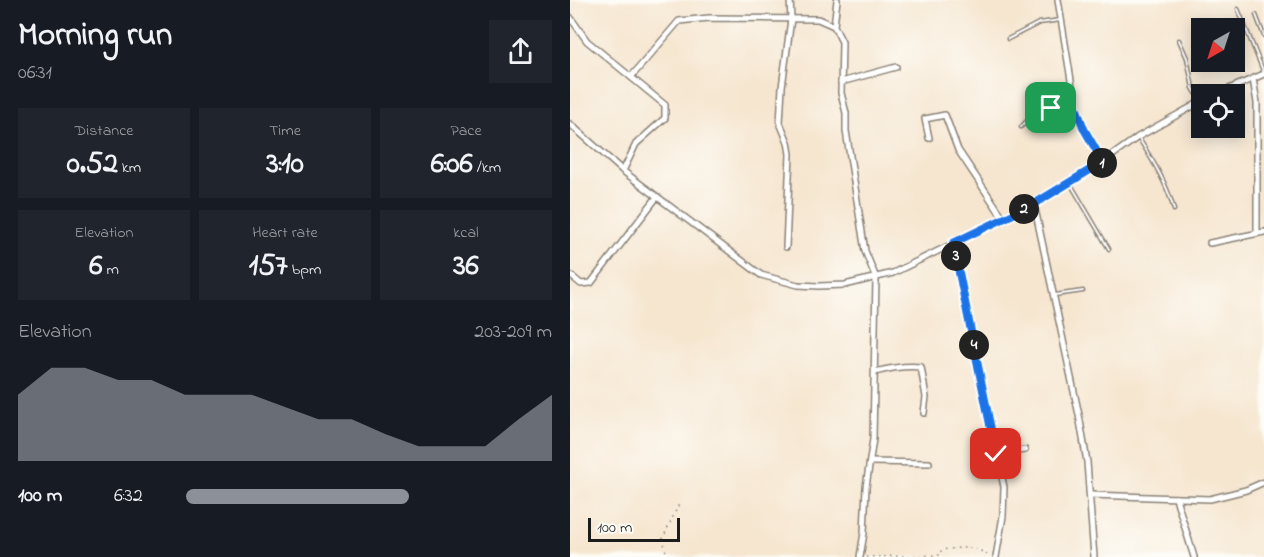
<!DOCTYPE html>
<html lang="en">
<head>
<meta charset="utf-8">
<style>
  body { margin:0; font-family:"Indie Flower",sans-serif; background:#20242c; color:#f1f3f6; height:100vh; display:flex; flex-direction:column; font-size:22px; white-space:nowrap }
  * { box-sizing:border-box; margin:0 }
  p { font-size:20px; color:#9ea1a6 }
  .icon { flex:none; width:33px; height:33px; fill:none; stroke:currentColor; stroke-width:2; stroke-linecap:round; stroke-linejoin:round }
  .map { position:relative; flex:1; overflow:hidden }
  .drawer { display:flex; flex-direction:column; background:#171b24; width:570px }
  .drawer>* { flex:none }
  .needle { width:39px; rotate:219deg }
  .buttons { position:absolute; left:621px; top:18px; display:grid; gap:12px }
  .buttons a { display:grid; place-items:center; width:54px; height:54px; border-radius:0px; background:#171b24; box-shadow:0 3px 15px #0003; font-size:30px }
  .scale { position:absolute; left:18px; bottom:15px; width:92px; box-sizing:border-box; padding-left:6px; border:3px solid #1c1c1c; border-top:0; font-size:16px; line-height:21px; white-space:nowrap; color:#1c1c1c; -webkit-text-stroke:4px #fdfcf7; paint-order:stroke }
  .pin { position:absolute; display:grid; place-items:center; width:51px; height:51px; color:#fff; margin:-26px; border-radius:12px; box-shadow:0 3px 9px #0006 }
  .km { position:absolute; width:30px; height:30px; margin:-15px; border-radius:50%; background:#222; color:#fff; font-size:16px; line-height:30px; text-align:center }
  .round { display:grid; place-items:center; flex:none; width:63px; height:63px; border-radius:0px; background:#20242c }
  .overview { display:flex; align-items:center; justify-content:space-between; height:102px; padding:0 18px }
  h1 { font-size:33px; font-weight:700; line-height:45px }
  .figures { display:grid; grid-template-columns:repeat(3,1fr); gap:9px; height:102px; padding:6px 18px }
  .figures div { display:grid; align-content:center; border-radius:0px; background:#20242c; text-align:center }
  .figures b { font-size:30px; font-weight:700 }
  .figures small { font-size:16px; font-weight:400 }
  .figures p { font-size:16px }
  .chart { height:168px; padding:12px 18px }
  .chart p { display:flex; justify-content:space-between }
  .chart svg { width:100%; height:108px; margin-top:6px; fill:#8c9099; opacity:.7 }
  ul { padding:0 18px; list-style:none; font-size:20px }
  li { display:grid; grid-template-columns:96px 72px 1fr; align-items:center; height:45px }
  li i { height:15px; border-radius:8px; background:#8c9099 }
  main { display:flex; flex:1; min-height:0 }
  .map>svg:first-child { display:block }
  .lines { fill:none; stroke-linecap:round; stroke-linejoin:round }
  .lane-casing { stroke:#898176; stroke-width:5 }
  .street-casing { stroke:#898176; stroke-width:8 }
  .path { stroke:#898176; stroke-width:1.5; stroke-dasharray:1.5 4.5; stroke-linecap:butt }
  .lane { stroke:#fff; stroke-width:2 }
  .street { stroke:#fff; stroke-width:5 }
  .route-casing { stroke:#fff; stroke-width:12 }
  .route { stroke:#1a73e8; stroke-width:8 }
</style>
</head>
<body>
<main>
<section class="drawer">
<div class="overview"><div><h1>Morning run</h1><p>06:31</p></div><a class="round"><svg class="icon" aria-label="share" viewBox="0 0 24 24"><path d="M12 15V3M7 8l5-5 5 5M5 13v7h14v-7"/></svg></a></div>
<div class="figures">
<div><p>Distance</p><b>0.52<small> km</small></b></div>
<div><p>Time</p><b>3:10</b></div>
<div><p>Pace</p><b>6:06<small> /km</small></b></div>
</div>
<div class="figures">
<div><p>Elevation</p><b>6<small> m</small></b></div>
<div><p>Heart rate</p><b>157<small> bpm</small></b></div>
<div><p>kcal</p><b>36</b></div>
</div>
<div class="chart"><p><span>Elevation</span>203–209 m</p>
<svg viewBox="0 0 160 44" preserveAspectRatio="none"><path d="M0 44V17L10 6L20 6L30 11L40 11L50 17L60 17L70 17L80 22L90 27L100 27L110 33L120 38L130 38L140 38L150 27L160 17V44z"/></svg>
</div>
<ul>
<li><b>100 m</b>6:32<i style="width:61%"></i></li>
</ul>
</section>
<div class="map">
<svg width="694" height="557" viewBox="0 0 694 557">
  <rect width="100%" height="100%" fill="#fdfcf7"/>
  <filter id="ink" filterUnits="userSpaceOnUse"><feTurbulence type="fractalNoise" baseFrequency=".0167" numOctaves="2"/><feDisplacementMap in="SourceGraphic" scale="12" xChannelSelector="R" yChannelSelector="G"/><feConvolveMatrix kernelMatrix="1 2 1 2 8 2 1 2 1" color-interpolation-filters="sRGB"/></filter>
  <filter id="wash" filterUnits="userSpaceOnUse"><feTurbulence type="fractalNoise" baseFrequency=".008" numOctaves="4" result="noise"/><feDisplacementMap in="SourceGraphic" scale="24" xChannelSelector="R" yChannelSelector="G"/><feGaussianBlur stdDeviation="1.35" result="paint"/><feColorMatrix in="noise" values="0 0 0 0 0 0 0 0 0 0 0 0 0 0 0 0 0 1.4 0 .05"/><feComposite in="paint" operator="in"/></filter>
  <g filter="url(#wash)">
    <rect width="100%" height="100%" fill="#f6e6d0"/>
  </g>
  <g filter="url(#ink)">
    <g class="lines">
      <!-- lane casing -->
      <g class="lane-casing">
        <g id="lane">
          <path d="M668 9 694 73"/>
          <path d="M686 15 694 36"/>
          <path d="M438 39 469 23 491 20"/>
          <path d="M609 40 617 58 623 88 631 101"/>
          <path d="M451 127C464 111 485 106 504 102"/>
          <path d="M568 137C583 161 597 183 604 210"/>
          <path d="M500 183 539 249"/>
          <path d="M485 295 513 291"/>
        </g>
      </g>
      <!-- street casing -->
      <g class="street-casing">
        <g id="street">
          <path d="M488 0 506 111 533 162"/>
          <path d="M0 17 17 41 95 105V118L66 144 53 171"/>
          <path d="M264 26 267 0"/>
          <path d="M61 77 109 21 139 18 248 19 264 26 272 42 271 93 276 113V131L295 251 306 278 303 439 296 487 294 533 290 557"/>
          <path d="M683 79 687 103V233"/>
          <path d="M271 82 326 67"/>
          <path d="M647 94 694 74"/>
          <path d="M0 124 53 171 191 275 228 285 249 286 275 285 323 273 464 204 533 162 568 137 632 101"/>
          <path d="M359 138 355 119 375 115 388 150 434 219"/>
          <path d="M464 204 509 415 517 462 524 557"/>
          <path d="M383 243 434 487 433 516 426 557"/>
          <path d="M640 243 694 232"/>
          <path d="M216 247 220 154 218 142 210 123 212 87 221 19 220 0"/>
          <path d="M0 275 11 284 21 283 87 197"/>
          <path d="M305 372C320 368 335 365 351 367L356 397 354 413"/>
          <path d="M426 454 455 450"/>
          <path d="M300 462 359 463"/>
          <path d="M520 495 640 499 676 490 694 482"/>
          <path d="M606 498 624 557"/>
        </g>
      </g>
      <!-- path -->
      <g class="path">
        <path d="M97 557 93 538 109 504"/>
        <path d="M296 557 371 555V550C388 548 405 545 419 556"/>
      </g>
      <!-- lane -->
      <use href="#lane" class="lane"/>
      <!-- street -->
      <use href="#street" class="street"/>
    </g>
  </g>
  <g class="lines" filter="url(#ink)">
    <!-- route casing -->
    <g class="route-casing">
      <path id="route" d="M426 454 383 243 464 204 533 162 514 129 504 102 488 105 481 108"/>
    </g>
    <!-- route -->
    <use href="#route" class="route"/>
  </g>
</svg>
<div class="buttons">
<a><svg class="needle" viewBox="-14 -14 28 28"><path d="M0-13l5 13h-10z" fill="#e53935"/><path d="M0 13l5-13h-10z" fill="#9ea1a6"/></svg></a>
<a><svg class="icon" aria-label="locate" viewBox="0 0 24 24"><circle cx="12" cy="12" r="6"/><path d="M12 2v4M12 18v4M2 12h4M18 12h4"/></svg></a>
</div>
<div class="scale">100 m</div>
<div class="pin" style="left:481px;top:108px;background:#1e9e55"><svg class="icon" aria-label="arrive" viewBox="0 0 24 24"><path d="M6 21V4h12l-3 4 3 4H6"/></svg></div>
<div class="pin" style="left:426px;top:454px;background:#d93025"><svg class="icon" aria-label="check" viewBox="0 0 24 24"><path d="M5 12l5 5 9-10"/></svg></div>
<b class="km" style="left:532px;top:163px">1</b>
<b class="km" style="left:454px;top:209px">2</b>
<b class="km" style="left:386px;top:256px">3</b>
<b class="km" style="left:404px;top:345px">4</b>
</div>
</main>
</body>
</html>
